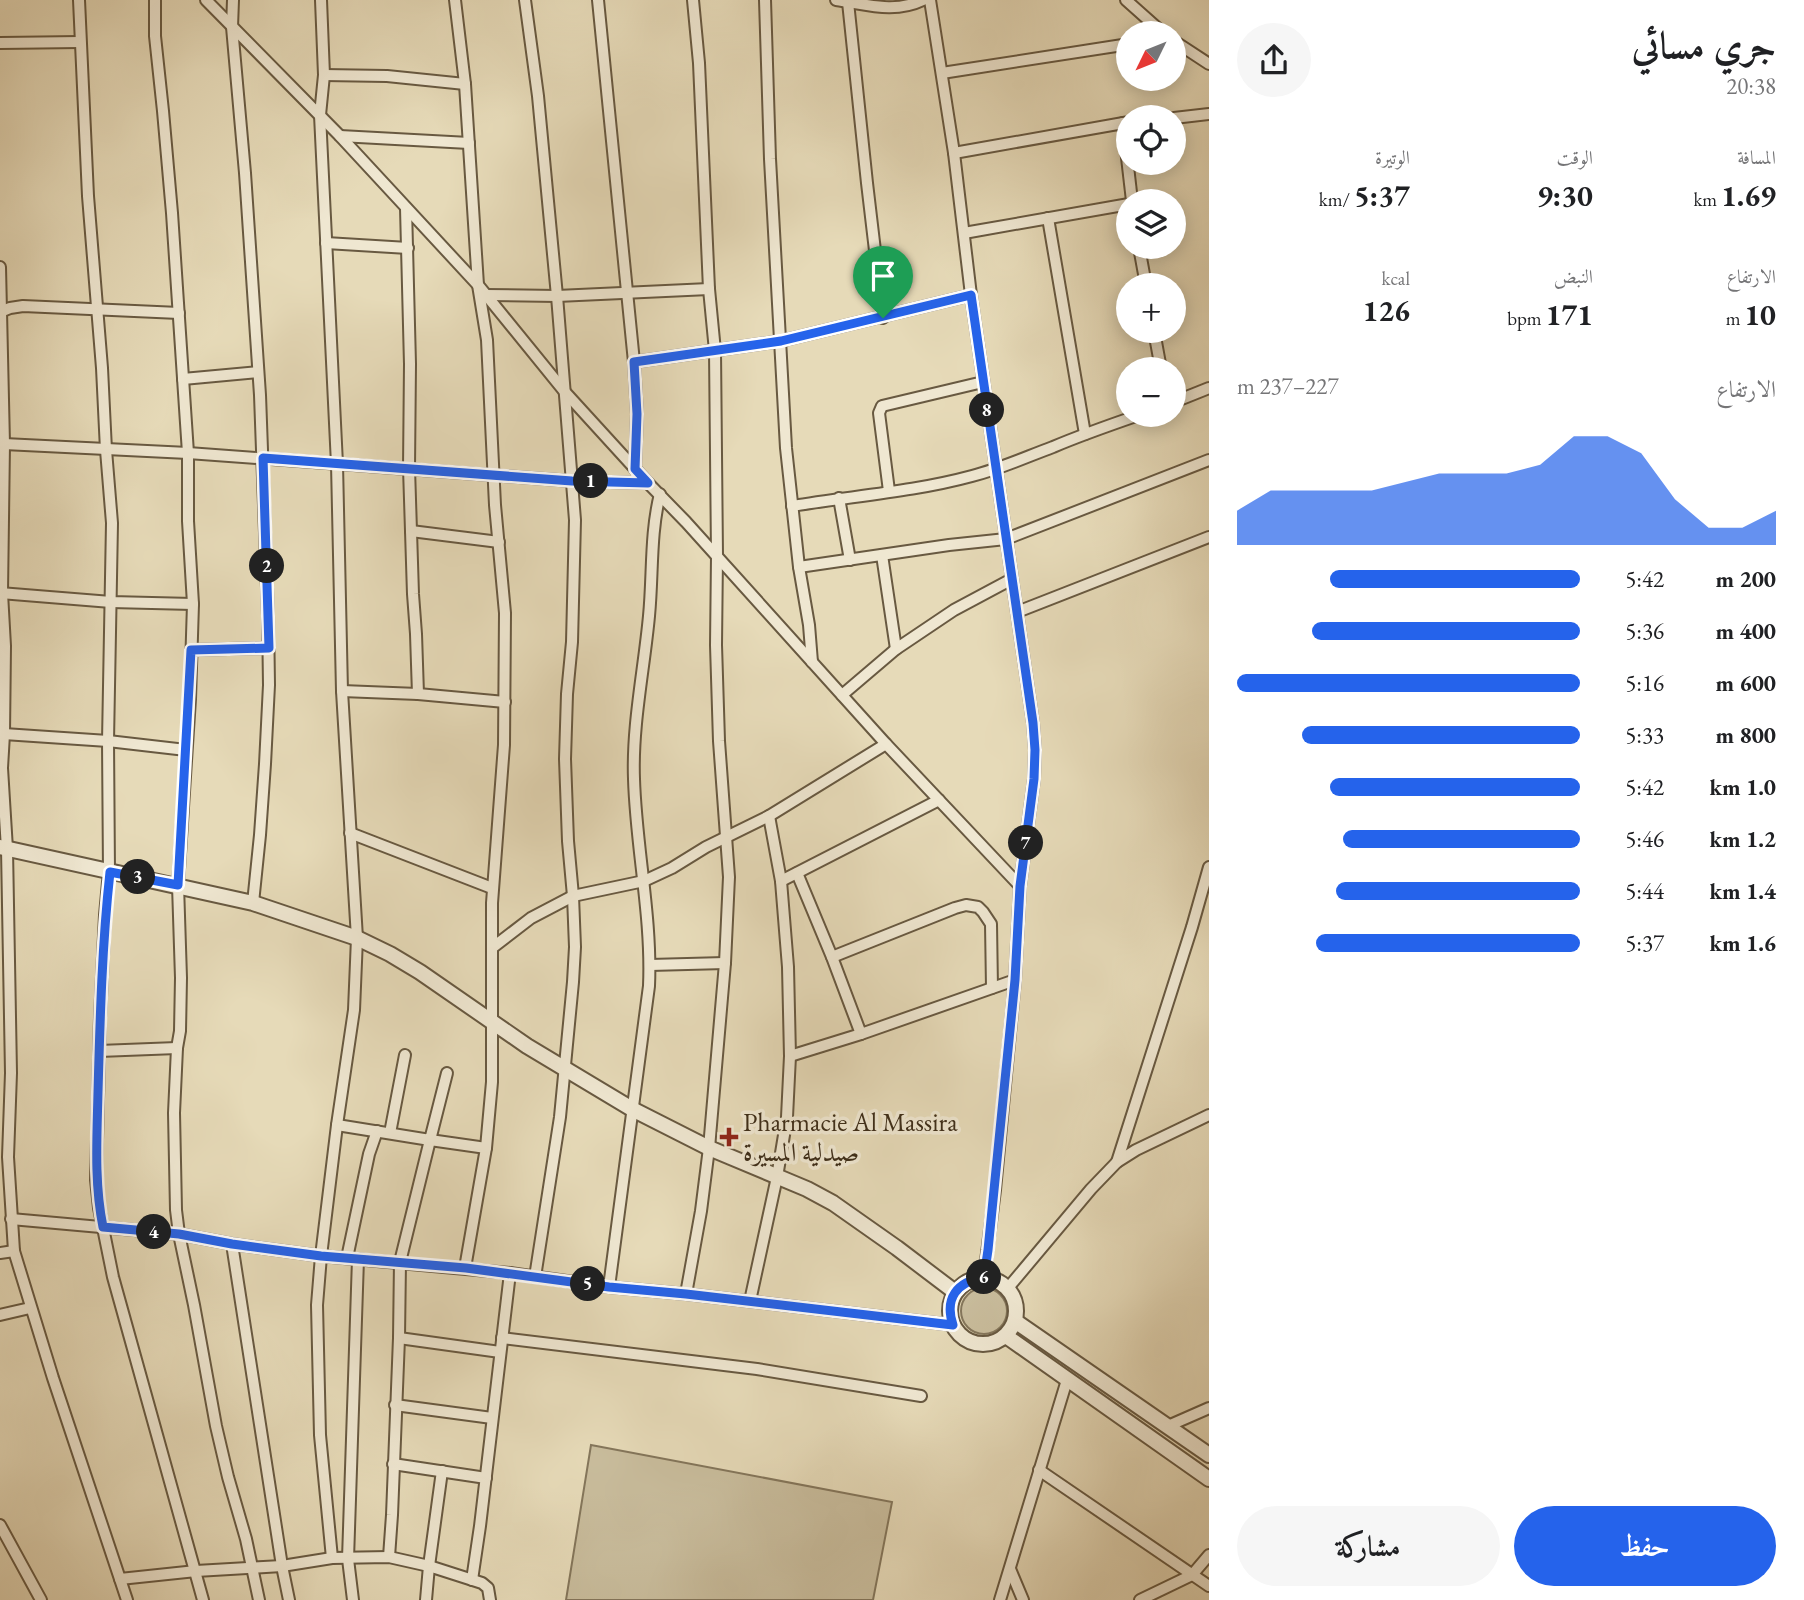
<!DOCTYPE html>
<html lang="ar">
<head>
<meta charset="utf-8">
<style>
  body { margin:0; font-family:"EB Garamond",Amiri,serif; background:#f6f6f6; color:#202124; direction:rtl; height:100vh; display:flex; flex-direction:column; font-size:26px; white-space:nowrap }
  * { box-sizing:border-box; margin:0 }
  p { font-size:23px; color:#757577 }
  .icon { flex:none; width:38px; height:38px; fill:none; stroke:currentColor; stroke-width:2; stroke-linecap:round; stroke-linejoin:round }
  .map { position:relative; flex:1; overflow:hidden; direction:ltr }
  .side { display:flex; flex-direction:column; background:#fff; width:595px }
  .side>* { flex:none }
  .needle { width:46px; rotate:227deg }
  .controls { position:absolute; left:1116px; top:21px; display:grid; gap:14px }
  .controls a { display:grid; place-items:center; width:70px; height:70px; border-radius:50%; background:#fff; box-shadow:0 4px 18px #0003; font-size:35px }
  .pin { position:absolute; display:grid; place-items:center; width:60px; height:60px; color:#fff; margin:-72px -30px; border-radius:50% 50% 50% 0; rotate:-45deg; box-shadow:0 0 7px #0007 }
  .pin .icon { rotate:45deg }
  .km { position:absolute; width:35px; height:35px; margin:-18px; border-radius:50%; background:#222; color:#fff; font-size:19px; line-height:35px; text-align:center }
  .round { display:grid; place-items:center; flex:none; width:74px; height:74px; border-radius:37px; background:#f6f6f6 }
  .headline { display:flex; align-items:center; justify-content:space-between; height:119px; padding:0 28px }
  h1 { font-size:38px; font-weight:700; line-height:52px }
  .metrics { display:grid; grid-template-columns:repeat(3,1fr); gap:10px; height:119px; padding:7px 28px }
  .metrics div { display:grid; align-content:center }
  .metrics b { font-size:30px; font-weight:700 }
  .metrics small { font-size:19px; font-weight:400 }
  .metrics p { font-size:19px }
  .chart { height:196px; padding:14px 28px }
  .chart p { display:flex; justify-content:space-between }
  .chart svg { width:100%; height:126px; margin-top:7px; fill:#2563eb; opacity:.7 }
  .cta { display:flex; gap:14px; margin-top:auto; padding:14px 28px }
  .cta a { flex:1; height:80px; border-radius:42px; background:#2563eb; color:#fff; font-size:28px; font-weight:700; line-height:80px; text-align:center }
  .cta a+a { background:#f6f6f6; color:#202124 }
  ul { padding:0 28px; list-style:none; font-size:23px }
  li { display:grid; grid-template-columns:112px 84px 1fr; align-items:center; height:52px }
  li i { height:18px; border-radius:9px; background:#2563eb }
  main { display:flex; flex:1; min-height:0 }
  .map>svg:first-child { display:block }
  .green { fill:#c9bd9d; stroke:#84765b; stroke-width:2 }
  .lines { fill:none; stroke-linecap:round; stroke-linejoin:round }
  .minor-casing { stroke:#685941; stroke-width:14 }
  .tertiary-casing { stroke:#685941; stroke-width:18 }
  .minor { stroke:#efe7d1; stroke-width:10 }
  .tertiary { stroke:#efe7d1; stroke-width:14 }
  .route-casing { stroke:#fff; stroke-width:14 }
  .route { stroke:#2563eb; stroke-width:9 }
  .poi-dot { fill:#8f2418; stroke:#efe7d1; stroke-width:2.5 }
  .labels { text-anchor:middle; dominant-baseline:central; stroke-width:7; stroke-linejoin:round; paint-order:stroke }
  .poi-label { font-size:26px; fill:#3e2e19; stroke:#efe7d1; text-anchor:start }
</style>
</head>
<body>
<main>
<section class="side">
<div class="headline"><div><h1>جري مسائي</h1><p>20:38</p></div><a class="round"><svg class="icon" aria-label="share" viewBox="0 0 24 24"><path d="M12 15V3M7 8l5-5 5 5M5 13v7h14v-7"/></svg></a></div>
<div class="metrics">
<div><p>المسافة</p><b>1.69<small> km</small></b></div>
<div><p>الوقت</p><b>9:30</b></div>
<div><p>الوتيرة</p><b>5:37<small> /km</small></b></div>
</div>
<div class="metrics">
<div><p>الارتفاع</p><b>10<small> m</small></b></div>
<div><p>النبض</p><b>171<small> bpm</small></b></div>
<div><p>kcal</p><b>126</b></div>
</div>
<div class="chart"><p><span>الارتفاع</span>227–237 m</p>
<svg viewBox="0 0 160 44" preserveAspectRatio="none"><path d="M0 44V32L10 25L20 25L30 25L40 25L50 22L60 19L70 19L80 19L90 16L100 6L110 6L120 12L130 28L140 38L150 38L160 32V44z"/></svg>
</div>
<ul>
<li><b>200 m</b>5:42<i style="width:73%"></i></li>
<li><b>400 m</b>5:36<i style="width:78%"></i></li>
<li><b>600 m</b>5:16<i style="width:100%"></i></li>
<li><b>800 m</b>5:33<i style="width:81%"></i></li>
<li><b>1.0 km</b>5:42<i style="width:73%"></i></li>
<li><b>1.2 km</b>5:46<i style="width:69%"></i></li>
<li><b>1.4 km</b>5:44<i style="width:71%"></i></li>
<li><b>1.6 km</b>5:37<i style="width:77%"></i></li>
</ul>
<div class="cta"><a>حفظ</a><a>مشاركة</a></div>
</section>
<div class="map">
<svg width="1209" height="1600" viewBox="0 0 1209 1600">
  <rect width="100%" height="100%" fill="#e6dab8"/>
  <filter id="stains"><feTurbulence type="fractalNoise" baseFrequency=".00286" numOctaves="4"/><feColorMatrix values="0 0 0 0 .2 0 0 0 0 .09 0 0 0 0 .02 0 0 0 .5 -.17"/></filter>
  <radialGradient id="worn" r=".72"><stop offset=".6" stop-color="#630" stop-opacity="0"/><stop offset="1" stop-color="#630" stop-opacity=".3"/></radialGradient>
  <!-- green -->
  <g class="green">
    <circle cx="984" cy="1311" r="23"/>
    <path d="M591 1445 892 1502 873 1600H566Z"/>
  </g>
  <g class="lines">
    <!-- minor casing -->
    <g class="minor-casing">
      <g id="minor">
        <path d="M79 0 88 196 102 368 106 450 112 523 108 741 109 871 105 915 100 1018 96 1180 99 1208 113 1277 203 1600"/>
        <path d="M155 0V36L163 111 172 213 188 453V521L193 604 190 699 178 885 181 978 180 1031 177 1048 174 1113 176 1210 179 1234 194 1305 216 1426 228 1477 246 1539 259 1600"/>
        <path d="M206 0 340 136 478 285 565 392 648 483"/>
        <path d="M233 0 232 27 245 173 260 395 268 615 269 685 265 764 260 835 253 903"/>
        <path d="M321 0 324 75 320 115 337 464 342 691 357 938 354 1010 337 1125 321 1256 317 1305 320 1435 332 1558"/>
        <path d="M455 0 465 84 478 285 487 340 495 505 505 613 504 745 492 903V1082L486 1148 465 1268"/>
        <path d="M525 0 538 96 557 296 575 520 572 642 567 694 565 759 568 841 573 896 575 947 573 982 560 1117 535 1277"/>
        <path d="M598 0 634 362 637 414 635 469"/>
        <path d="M765 0 770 159 786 448 799 567 809 625 812 662"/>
        <path d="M836 0C866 4 894 14 923 0"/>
        <path d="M930 0 954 153 971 295 1033 723 1035 750 1034 779 1020 886 1015 980 995 1190 984 1277"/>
        <path d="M1126 0 1163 33"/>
        <path d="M848 2 867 183 883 318"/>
        <path d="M1174 41 1209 64"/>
        <path d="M0 43 80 42"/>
        <path d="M942 73 1129 44"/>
        <path d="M324 75 387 76 465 84"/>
        <path d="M1174 118 1209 114"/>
        <path d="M1123 123 1132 201"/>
        <path d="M340 136 469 143"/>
        <path d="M954 153 1129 122"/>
        <path d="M406 208 410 364 409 468 413 594 416 634 418 694"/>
        <path d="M1048 218 1085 434"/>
        <path d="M964 233 1129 204"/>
        <path d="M326 243 408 248"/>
        <path d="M1139 247 1146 285"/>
        <path d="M0 267 4 444 2 593 5 646 4 734 2 768 7 849 11 1073 8 1157 14 1251 53 1378 127 1600"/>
        <path d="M486 295 557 296 709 289"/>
        <path d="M0 312 10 308 23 306 179 313"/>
        <path d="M1154 331 1161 369"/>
        <path d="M634 362 781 341 971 295"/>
        <path d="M183 379 258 372"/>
        <path d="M1174 402 1209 388"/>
        <path d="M4 444 188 453 572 481 648 483 686 522 886 744 1020 886"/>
        <path d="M889 491 879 413 882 406 983 382"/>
        <path d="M839 498 850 560"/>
        <path d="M792 506C852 496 913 492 972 476 1000 469 1026 457 1053 447 1081 435 1110 425 1139 415"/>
        <path d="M411 531 499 542"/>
        <path d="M882 555 896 649"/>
        <path d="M799 567 949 545 1006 539 1209 460"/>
        <path d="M0 593 111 602 193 604"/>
        <path d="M1017 612 1209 537"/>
        <path d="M191 650 269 648"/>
        <path d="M342 691 418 694 505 702"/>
        <path d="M842 695 896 649 954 610 1012 579"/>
        <path d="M4 734 108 741 186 750"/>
        <path d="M350 833 492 888"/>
        <path d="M797 873 832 957 861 1034"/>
        <path d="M781 881 939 800"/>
        <path d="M492 948 531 918 573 896 644 881 672 868 706 847 769 816 886 744"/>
        <path d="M832 957 955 908 966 905 978 907 983 912 991 924 992 988"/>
        <path d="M650 965 725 963"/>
        <path d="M99 1051 177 1048"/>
        <path d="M790 1056 861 1034 1015 980"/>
        <path d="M337 1125 430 1140 447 1073"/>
        <path d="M390 1133 405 1055"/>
        <path d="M1117 1162 1192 927 1209 867"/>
        <path d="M11 1219 179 1234 232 1244 321 1256 510 1273 609 1287 686 1294 953 1325"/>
        <path d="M232 1244 282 1566 289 1600"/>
        <path d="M0 1253 14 1251"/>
        <path d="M347 1258 369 1154 377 1131"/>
        <path d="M609 1287 649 986C652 916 636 848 634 779 632 725 644 670 649 616 653 575 650 534 660 494"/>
        <path d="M1008 1288 1091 1189 1117 1162 1136 1150 1209 1115"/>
        <path d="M686 1294 701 1211 709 1148 725 963 729 877 719 741 716 645 717 556 715 351 709 289 699 63 693 0"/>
        <path d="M750 1301 777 1177 787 1117 790 1056 788 967 781 881 769 816"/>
        <path d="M0 1315 30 1308"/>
        <path d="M399 1338 500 1352"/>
        <path d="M502 1338 757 1369 921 1396"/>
        <path d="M395 1405 492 1418"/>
        <path d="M1168 1426 1209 1408"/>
        <path d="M393 1464 486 1478"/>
        <path d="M1039 1470 1209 1586"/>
        <path d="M0 1525 41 1600"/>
        <path d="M389 1557 392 1515 399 1338 400 1262 430 1140 486 1148"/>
        <path d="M1010 1569 1023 1600"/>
        <path d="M120 1579 196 1571 282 1566 332 1558 389 1557 429 1566 482 1583 488 1588 490 1600"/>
        <path d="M472 1580 480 1526 510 1273"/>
        <path d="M353 1600 348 1559 358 1259"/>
        <path d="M426 1600 429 1566 442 1471"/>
        <path d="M1000 1600 1067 1380"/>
        <path d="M1140 1600 1192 1575 1209 1555"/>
      </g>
    </g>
    <!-- tertiary casing -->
    <g class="tertiary-casing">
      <g id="tertiary">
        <path d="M0 847 253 903 357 938 390 954 420 972 527 1046 632 1109 709 1148 807 1189 833 1203 897 1248 955 1292"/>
        <circle cx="983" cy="1311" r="33"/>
        <path d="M1015 1321 1209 1455"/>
        <path d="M1006 1336 1209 1479"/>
      </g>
    </g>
    <!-- minor -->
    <use href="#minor" class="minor"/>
    <!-- tertiary -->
    <use href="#tertiary" class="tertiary"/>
  </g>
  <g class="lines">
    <!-- route casing -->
    <g class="route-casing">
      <path id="route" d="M971 295 1033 723 1035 750 1034 779 1020 886 1015 980 988 1250 984 1277C957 1282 944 1298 953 1325L686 1294 609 1287 466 1268 321 1256 232 1244 179 1234 103 1227C94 1183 97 1137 98 1092 100 1019 102 945 110 872L178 885 191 650 269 648 263 458 572 481 648 483 635 469 637 414 634 362 781 341Z"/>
    </g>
    <!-- route -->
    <use href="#route" class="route"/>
  </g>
  <!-- markers -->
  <path class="poi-dot" d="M725.5 1126.5h7v7h7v7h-7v7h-7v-7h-7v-7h7z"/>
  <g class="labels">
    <!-- poi labels -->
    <g class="poi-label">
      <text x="743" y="1122">Pharmacie Al Massira<tspan x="743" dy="30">صيدلية المسيرة</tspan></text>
    </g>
  </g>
  <rect width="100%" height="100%" filter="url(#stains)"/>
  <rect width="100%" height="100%" fill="url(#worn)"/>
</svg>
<div class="controls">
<a><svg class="needle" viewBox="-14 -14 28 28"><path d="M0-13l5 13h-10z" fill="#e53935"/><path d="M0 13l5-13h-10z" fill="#757577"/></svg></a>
<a><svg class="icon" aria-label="locate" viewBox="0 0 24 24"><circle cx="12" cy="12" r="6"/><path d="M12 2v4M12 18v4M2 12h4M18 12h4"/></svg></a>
<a><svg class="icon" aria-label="layers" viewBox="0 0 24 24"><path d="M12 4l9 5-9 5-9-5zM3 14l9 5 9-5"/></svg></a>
<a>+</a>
<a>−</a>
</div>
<div class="pin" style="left:883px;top:318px;background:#1e9e55"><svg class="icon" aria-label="arrive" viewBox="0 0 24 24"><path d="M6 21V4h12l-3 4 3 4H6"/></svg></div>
<b class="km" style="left:591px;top:481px">1</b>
<b class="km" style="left:267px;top:566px">2</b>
<b class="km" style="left:138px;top:877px">3</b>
<b class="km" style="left:154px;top:1232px">4</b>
<b class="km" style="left:588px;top:1284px">5</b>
<b class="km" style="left:984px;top:1277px">6</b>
<b class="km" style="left:1026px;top:843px">7</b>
<b class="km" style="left:987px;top:410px">8</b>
</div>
</main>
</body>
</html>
